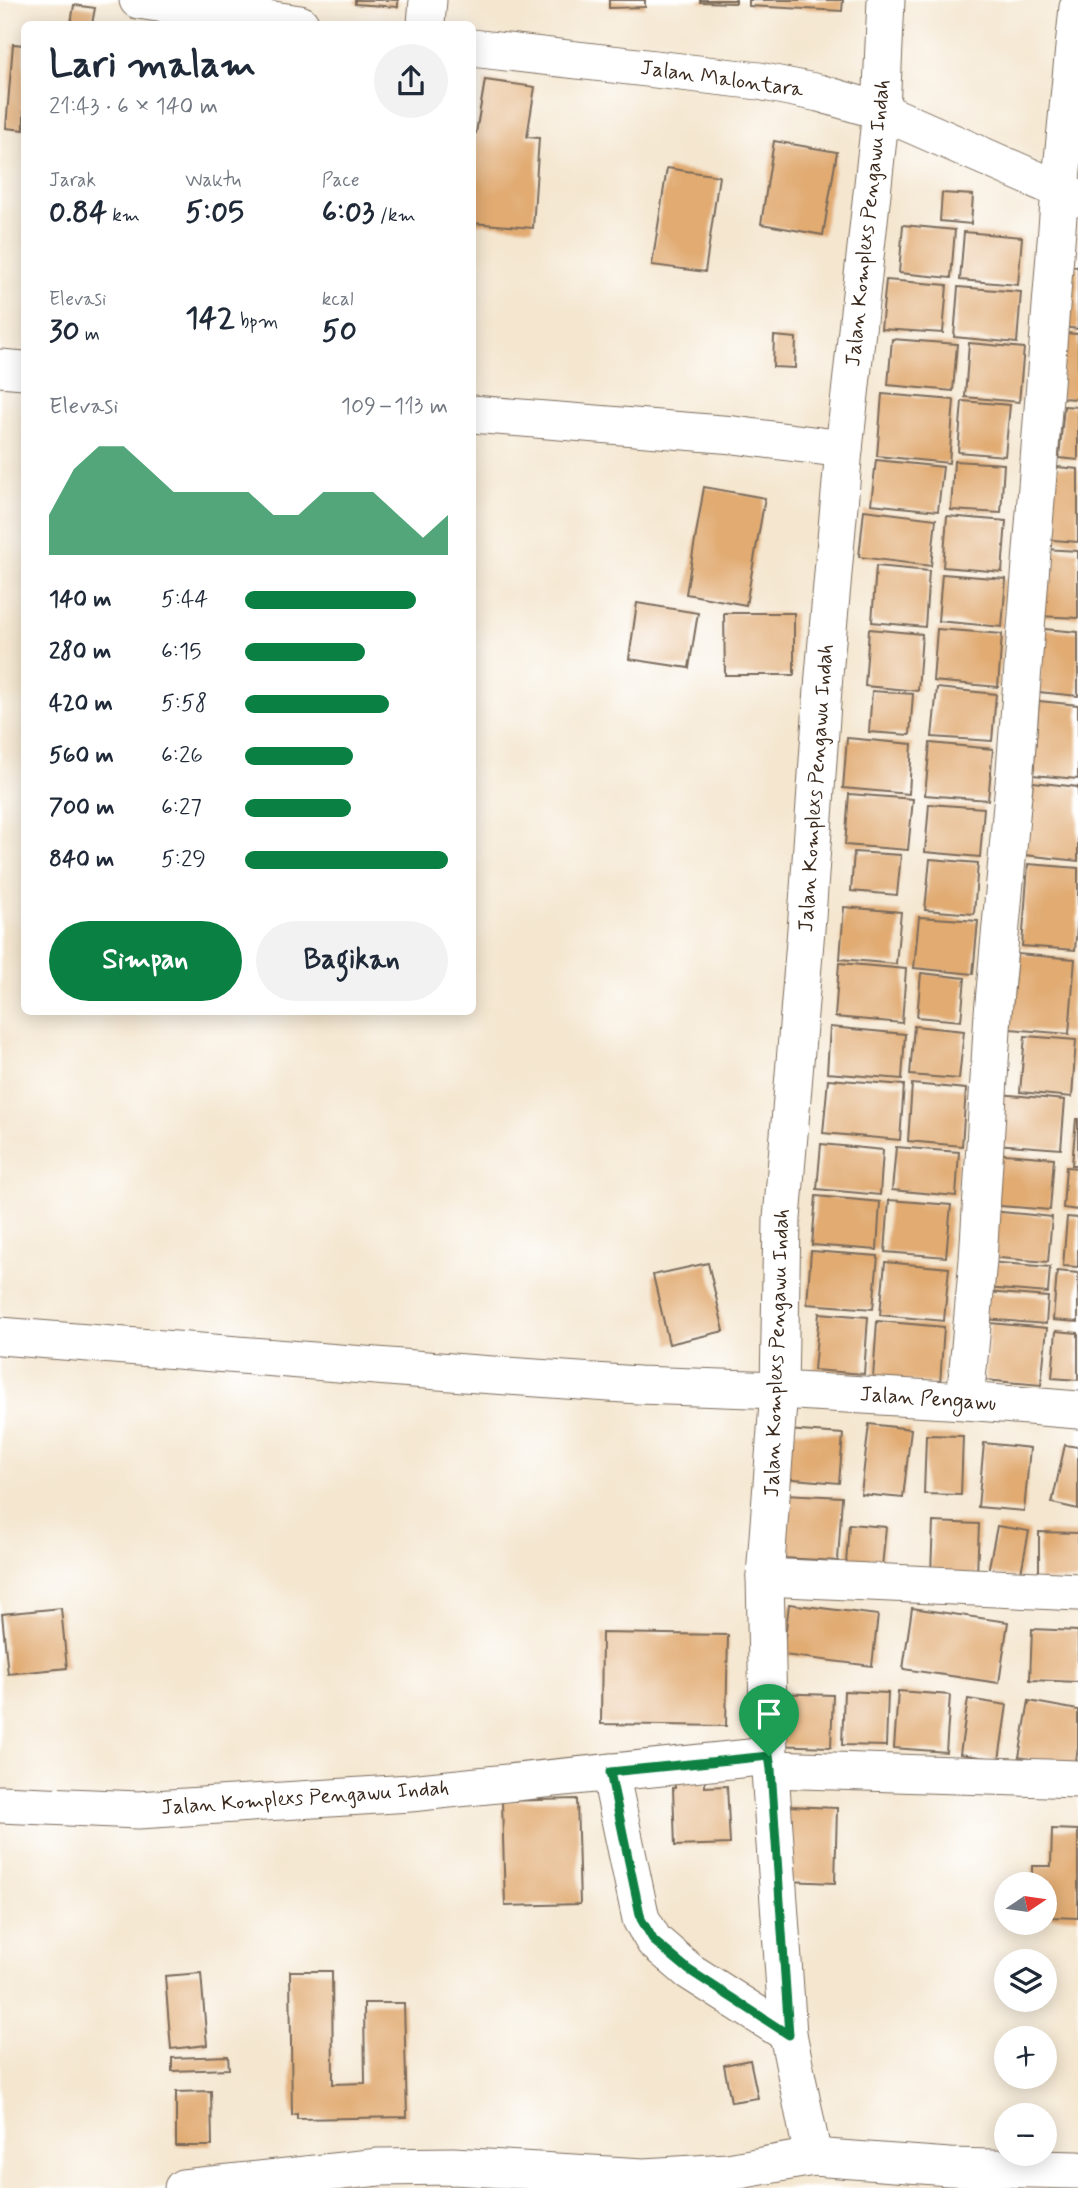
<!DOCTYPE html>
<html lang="id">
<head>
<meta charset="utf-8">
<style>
  body { margin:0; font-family:Mynerve,sans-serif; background:#f2f2f3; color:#1f2937; height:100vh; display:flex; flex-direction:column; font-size:26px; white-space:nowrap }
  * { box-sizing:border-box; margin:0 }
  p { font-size:23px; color:#747a83 }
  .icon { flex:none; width:38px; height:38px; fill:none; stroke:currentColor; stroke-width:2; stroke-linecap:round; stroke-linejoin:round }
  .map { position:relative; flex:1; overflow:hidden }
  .drawer { position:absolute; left:21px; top:21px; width:455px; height:994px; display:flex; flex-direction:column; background:#fff; border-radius:10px; box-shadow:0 4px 18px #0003 }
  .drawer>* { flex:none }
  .needle { width:46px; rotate:77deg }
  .fabs { position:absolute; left:994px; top:1872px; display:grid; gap:14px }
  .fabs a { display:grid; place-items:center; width:63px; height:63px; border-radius:50%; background:#fff; box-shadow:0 4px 18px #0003; font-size:35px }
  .pin { position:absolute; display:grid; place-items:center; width:60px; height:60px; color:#fff; margin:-72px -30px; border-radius:50% 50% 50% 0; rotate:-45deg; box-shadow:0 0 7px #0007 }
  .pin .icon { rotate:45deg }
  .round { display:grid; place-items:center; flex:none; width:74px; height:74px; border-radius:37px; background:#f2f2f3 }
  .summary { display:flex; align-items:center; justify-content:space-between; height:119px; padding:0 28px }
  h1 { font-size:38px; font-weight:700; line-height:52px }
  .stats { display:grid; grid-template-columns:repeat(3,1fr); gap:10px; height:119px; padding:7px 28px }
  .stats div { display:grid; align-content:center }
  .stats b { font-size:30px; font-weight:700 }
  .stats small { font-size:19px; font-weight:400 }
  .stats p { font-size:19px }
  .chart { height:196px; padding:14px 28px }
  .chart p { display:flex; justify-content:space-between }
  .chart svg { width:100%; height:126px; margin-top:7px; fill:#0b8043; opacity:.7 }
  .primary-button { display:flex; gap:14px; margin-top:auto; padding:14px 28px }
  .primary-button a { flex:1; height:80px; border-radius:42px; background:#0b8043; color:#fff; font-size:28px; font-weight:700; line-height:80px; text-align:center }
  .primary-button a+a { background:#f2f2f3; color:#1f2937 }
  ul { padding:0 28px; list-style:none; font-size:23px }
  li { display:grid; grid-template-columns:112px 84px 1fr; align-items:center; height:52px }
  li i { height:18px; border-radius:9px; background:#0b8043 }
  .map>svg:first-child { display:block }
  .building { fill:#e1ab72 }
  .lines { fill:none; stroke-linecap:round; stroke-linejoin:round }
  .minor-casing { stroke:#7c6c5c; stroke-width:39 }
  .minor { stroke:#fff; stroke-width:37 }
  .route-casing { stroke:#fff; stroke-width:14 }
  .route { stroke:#0b8043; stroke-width:9 }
  .labels { text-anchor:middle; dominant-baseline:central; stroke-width:5; stroke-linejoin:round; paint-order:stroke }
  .street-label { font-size:21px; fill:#3b2a1e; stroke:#fff }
</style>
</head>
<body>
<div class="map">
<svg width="1078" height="2188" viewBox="0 0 1078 2188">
  <rect width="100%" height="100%" fill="#fff"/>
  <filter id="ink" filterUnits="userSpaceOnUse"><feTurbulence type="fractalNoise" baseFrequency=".0143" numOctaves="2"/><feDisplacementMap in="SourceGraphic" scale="14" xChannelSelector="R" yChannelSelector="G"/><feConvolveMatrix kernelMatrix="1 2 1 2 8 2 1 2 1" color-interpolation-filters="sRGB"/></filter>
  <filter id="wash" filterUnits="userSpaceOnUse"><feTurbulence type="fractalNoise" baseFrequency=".00686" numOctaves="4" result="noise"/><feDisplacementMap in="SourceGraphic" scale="28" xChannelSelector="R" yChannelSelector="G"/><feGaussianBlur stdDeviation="1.57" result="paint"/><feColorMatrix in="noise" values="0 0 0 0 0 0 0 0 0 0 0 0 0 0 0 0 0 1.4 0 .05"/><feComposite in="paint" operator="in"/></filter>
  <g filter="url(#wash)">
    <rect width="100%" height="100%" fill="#f4e6cf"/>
    <g id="blocks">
      <!-- building -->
      <g class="building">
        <path d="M355 0H398V7L355 4Z"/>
        <path d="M609 0H645V7L609 8Z"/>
        <path d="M700 0H736V3L700 2Z"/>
        <path d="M749 0H843L842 11 749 6Z"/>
        <path d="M74 5 95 8 92 24H71Z"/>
        <path d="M13 44 24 45V130L6 128Z"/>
        <path d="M485 80 535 87 527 137 539 138 533 228 472 223V132L476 133Z"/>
        <path d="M774 141 837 152 823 235 761 224Z"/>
        <path d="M667 168 719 176 705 272 652 265Z"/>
        <path d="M942 193 973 195 971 224 940 221Z"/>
        <path d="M903 225 955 230 951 278 899 273Z"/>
        <path d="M964 232 1022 237 1018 285 960 280Z"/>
        <path d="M1069 266 1078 267V329L1063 327Z"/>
        <path d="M886 280 947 285 943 333 881 329Z"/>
        <path d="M958 287 1021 292 1017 343 954 337Z"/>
        <path d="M1064 333 1078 334V399L1059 398Z"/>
        <path d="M774 336 796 338 795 368 773 367Z"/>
        <path d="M892 339 957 344 953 391 888 385Z"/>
        <path d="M969 343 1024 348 1019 402 965 397Z"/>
        <path d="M882 394 954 400 949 463 877 456Z"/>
        <path d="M962 401 1010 405 1005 456 958 452Z"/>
        <path d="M1064 406 1078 407V460L1059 458Z"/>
        <path d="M876 460 943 467 938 511 871 504Z"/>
        <path d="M954 461 1004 464 1001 513 951 510Z"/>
        <path d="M1047 466 1078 469V542L1041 539Z"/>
        <path d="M704 487 765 498 746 605 686 594Z"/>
        <path d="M864 510 936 519 931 566 859 557Z"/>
        <path d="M947 516 1006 521 1002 572 943 567Z"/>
        <path d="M1043 549 1078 551V618L1039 616Z"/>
        <path d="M876 566 929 571 925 627 872 622Z"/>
        <path d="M942 574 1006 579 1002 627 938 621Z"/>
        <path d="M637 603 698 613 689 668 629 659Z"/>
        <path d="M724 613H794V675H725Z"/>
        <path d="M869 629 922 634 918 691 865 686Z"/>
        <path d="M937 629 1002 634 998 687 933 681Z"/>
        <path d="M1044 629 1078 632V696L1039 692Z"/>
        <path d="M937 688 996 694 992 741 932 737Z"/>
        <path d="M872 691 913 694 910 735 869 732Z"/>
        <path d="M1039 701 1078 705V779L1033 775Z"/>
        <path d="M847 738 912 744 909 794 843 788Z"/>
        <path d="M930 743 993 749 988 800 925 795Z"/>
        <path d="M1033 782 1078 787V861L1025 855Z"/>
        <path d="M849 794 913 799 908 850 845 845Z"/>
        <path d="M929 804 984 808 980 857 925 852Z"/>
        <path d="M854 852 901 855 897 895 851 891Z"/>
        <path d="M930 859 978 863 974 914 925 910Z"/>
        <path d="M1028 864 1078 868V915L1075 950 1022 946Z"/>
        <path d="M844 907 901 912 896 964 840 959Z"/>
        <path d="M919 917 978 921 973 974 914 968Z"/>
        <path d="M1017 954 1075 959 1069 1034 1010 1029Z"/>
        <path d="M839 963 906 969 902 1023 835 1017Z"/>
        <path d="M921 973 965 978 961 1021 917 1017Z"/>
        <path d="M914 1026 964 1031 959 1079 910 1075Z"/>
        <path d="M830 1027 905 1034 902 1079 827 1073Z"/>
        <path d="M1025 1036 1076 1040 1072 1097 1020 1092Z"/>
        <path d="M828 1079 904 1085 900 1140 823 1133Z"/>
        <path d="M912 1084 966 1089 962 1146 908 1141Z"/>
        <path d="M999 1094 1065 1100 1061 1149 995 1144Z"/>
        <path d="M1076 1119H1078V1165H1072Z"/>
        <path d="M821 1144 883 1150 880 1195 817 1189Z"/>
        <path d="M896 1147 959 1152 956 1196 892 1190Z"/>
        <path d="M992 1153 1054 1158 1050 1210 988 1205Z"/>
        <path d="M1066 1167 1078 1168V1210L1063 1208Z"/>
        <path d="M816 1196 880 1202 877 1250 812 1245Z"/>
        <path d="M889 1200 951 1205 946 1257 885 1252Z"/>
        <path d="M992 1211 1052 1217 1048 1262 988 1257Z"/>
        <path d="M1067 1217 1078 1218V1267L1063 1266Z"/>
        <path d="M811 1251 878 1256 873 1309 807 1304Z"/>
        <path d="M885 1262 949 1268 944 1321 880 1315Z"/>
        <path d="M988 1262 1050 1267 1048 1293 986 1288Z"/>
        <path d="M708 1263 724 1331 669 1344 653 1275Z"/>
        <path d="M1057 1271 1078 1273V1322L1053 1320Z"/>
        <path d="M987 1292 1048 1297 1046 1324 985 1319Z"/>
        <path d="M819 1313 868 1317 864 1374 814 1370Z"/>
        <path d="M877 1321 944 1327 940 1384 873 1378Z"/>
        <path d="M990 1323 1047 1328 1041 1385 985 1380Z"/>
        <path d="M1056 1331 1078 1333V1380L1052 1378Z"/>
        <path d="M869 1424 911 1429 903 1498 861 1494Z"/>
        <path d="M786 1430 843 1434 839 1483 783 1478Z"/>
        <path d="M926 1435 963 1436 961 1495 924 1494Z"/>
        <path d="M984 1443 1030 1448 1024 1511 978 1507Z"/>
        <path d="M1065 1445 1078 1447V1509L1052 1503Z"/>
        <path d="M785 1494 842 1497 838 1561 782 1558Z"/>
        <path d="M933 1522 979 1524 977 1575 931 1573Z"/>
        <path d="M849 1524 886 1527 882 1567 846 1564Z"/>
        <path d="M997 1526 1029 1531 1020 1578 988 1572Z"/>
        <path d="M1039 1532 1078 1533V1580H1039Z"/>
        <path d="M789 1604 878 1615 872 1666 783 1655Z"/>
        <path d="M61 1608 67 1668 8 1674 2 1614Z"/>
        <path d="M912 1608 1008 1622 999 1683 903 1669Z"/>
        <path d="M1032 1629 1078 1631V1682L1030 1680Z"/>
        <path d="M602 1633 728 1635 726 1726 601 1724Z"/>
        <path d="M844 1691 888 1693 886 1746 842 1745Z"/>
        <path d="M898 1691 950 1695 946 1752 894 1748Z"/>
        <path d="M772 1693 833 1695 831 1747 770 1745Z"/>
        <path d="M968 1699 1007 1705 999 1760 960 1754Z"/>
        <path d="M1029 1701 1078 1710V1748L1075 1767 1019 1757Z"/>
        <path d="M674 1769 705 1770V1787L727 1786 730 1844 675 1846 673 1788H675Z"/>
        <path d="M577 1799 580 1904 505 1906 502 1801Z"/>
        <path d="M788 1806 837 1808 835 1883 787 1881Z"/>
        <path d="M1052 1829 1078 1830V1918L1050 1917V1912H1045V1885H1032V1866H1051Z"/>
        <path d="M290 1971H332L333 2084 365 2083 364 2003H404L407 2117 297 2119V2114L292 2115Z"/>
        <path d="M201 1973 207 2045 171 2049 165 1976Z"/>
        <path d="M228 2056 229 2069 172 2071V2058Z"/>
        <path d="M750 2060 758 2098 731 2102 724 2065Z"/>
        <path d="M211 2091 212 2146H176V2092Z"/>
      </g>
    </g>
  </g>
  <g filter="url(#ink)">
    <use href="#blocks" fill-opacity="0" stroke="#7c6c5c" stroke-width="2"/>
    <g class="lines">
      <!-- minor casing -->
      <g class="minor-casing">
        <g id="minor">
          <path d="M138 0 300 24"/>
          <path d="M426 24 428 0"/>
          <path d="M472 48 759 81 819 93 881 111 1078 198"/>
          <path d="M0 368 24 370"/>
          <path d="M472 414 734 435 844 449"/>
          <path d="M0 1336 464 1373 638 1385 779 1390 965 1401 1078 1410"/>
          <path d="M965 1401 978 1260 993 1013 1014 783 1060 190 1078 7"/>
          <path d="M765 1577 1078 1592"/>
          <path d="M771 1769 1078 1779"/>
          <path d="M610 1772 641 1919 654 1941 689 1971 788 2034"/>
          <path d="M0 1804 138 1810 410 1793 769 1756"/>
          <path d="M813 2157 788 2034 769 1756 765 1577 779 1390 782 1219 807 917 824 675 844 449 881 111 886 0"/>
          <path d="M183 2188 379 2167 453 2166 644 2177 728 2172 813 2157 949 2167 1078 2170"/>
        </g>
      </g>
      <!-- minor -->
      <use href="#minor" class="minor"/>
    </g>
  </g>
  <g class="lines" filter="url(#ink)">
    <!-- route casing -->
    <g class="route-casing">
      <path id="route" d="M769 1756 771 1769 789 2035 689 1970 654 1941 641 1919 610 1772Z"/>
    </g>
    <!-- route -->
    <use href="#route" class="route"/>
  </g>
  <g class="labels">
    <!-- street labels -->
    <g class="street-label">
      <text transform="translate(722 79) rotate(8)">Jalan Malontara</text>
      <text transform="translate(868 223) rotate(-84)">Jalan Komplexs Pengawu Indah</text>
      <text transform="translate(816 788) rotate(-86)">Jalan Komplexs Pengawu Indah</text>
      <text transform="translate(777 1353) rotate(-88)">Jalan Komplexs Pengawu Indah</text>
      <text transform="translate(928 1399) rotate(4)">Jalan Pengawu</text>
      <text transform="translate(305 1798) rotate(-4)">Jalan Komplexs Pengawu Indah</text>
    </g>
  </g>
</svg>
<div class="fabs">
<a><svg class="needle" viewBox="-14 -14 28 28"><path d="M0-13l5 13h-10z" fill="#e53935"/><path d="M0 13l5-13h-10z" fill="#747a83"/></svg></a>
<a><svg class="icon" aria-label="layers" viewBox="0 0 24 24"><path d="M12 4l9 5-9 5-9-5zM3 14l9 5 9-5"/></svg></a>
<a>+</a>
<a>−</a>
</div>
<div class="pin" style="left:769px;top:1756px;background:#1e9e55"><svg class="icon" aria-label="arrive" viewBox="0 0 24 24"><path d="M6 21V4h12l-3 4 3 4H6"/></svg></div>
<section class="drawer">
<div class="summary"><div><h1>Lari malam</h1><p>21:43 · 6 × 140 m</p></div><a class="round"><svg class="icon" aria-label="share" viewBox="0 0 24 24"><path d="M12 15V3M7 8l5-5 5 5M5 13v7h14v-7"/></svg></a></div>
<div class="stats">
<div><p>Jarak</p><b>0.84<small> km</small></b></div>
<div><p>Waktu</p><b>5:05</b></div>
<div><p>Pace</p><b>6:03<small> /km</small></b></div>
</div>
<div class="stats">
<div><p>Elevasi</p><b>30<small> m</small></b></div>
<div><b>142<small> bpm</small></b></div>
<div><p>kcal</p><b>50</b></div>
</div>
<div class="chart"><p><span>Elevasi</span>109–113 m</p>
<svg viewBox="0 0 160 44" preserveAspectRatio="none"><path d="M0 44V30L10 14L20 6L30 6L40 14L50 22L60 22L70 22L80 22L90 30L100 30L110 22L120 22L130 22L140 30L150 38L160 30V44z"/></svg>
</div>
<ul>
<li><b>140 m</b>5:44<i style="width:84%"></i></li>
<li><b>280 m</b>6:15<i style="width:59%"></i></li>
<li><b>420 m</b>5:58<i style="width:71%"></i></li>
<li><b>560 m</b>6:26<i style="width:53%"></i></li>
<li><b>700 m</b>6:27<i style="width:52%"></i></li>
<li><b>840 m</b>5:29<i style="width:100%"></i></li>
</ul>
<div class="primary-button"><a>Simpan</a><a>Bagikan</a></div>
</section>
</div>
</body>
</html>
